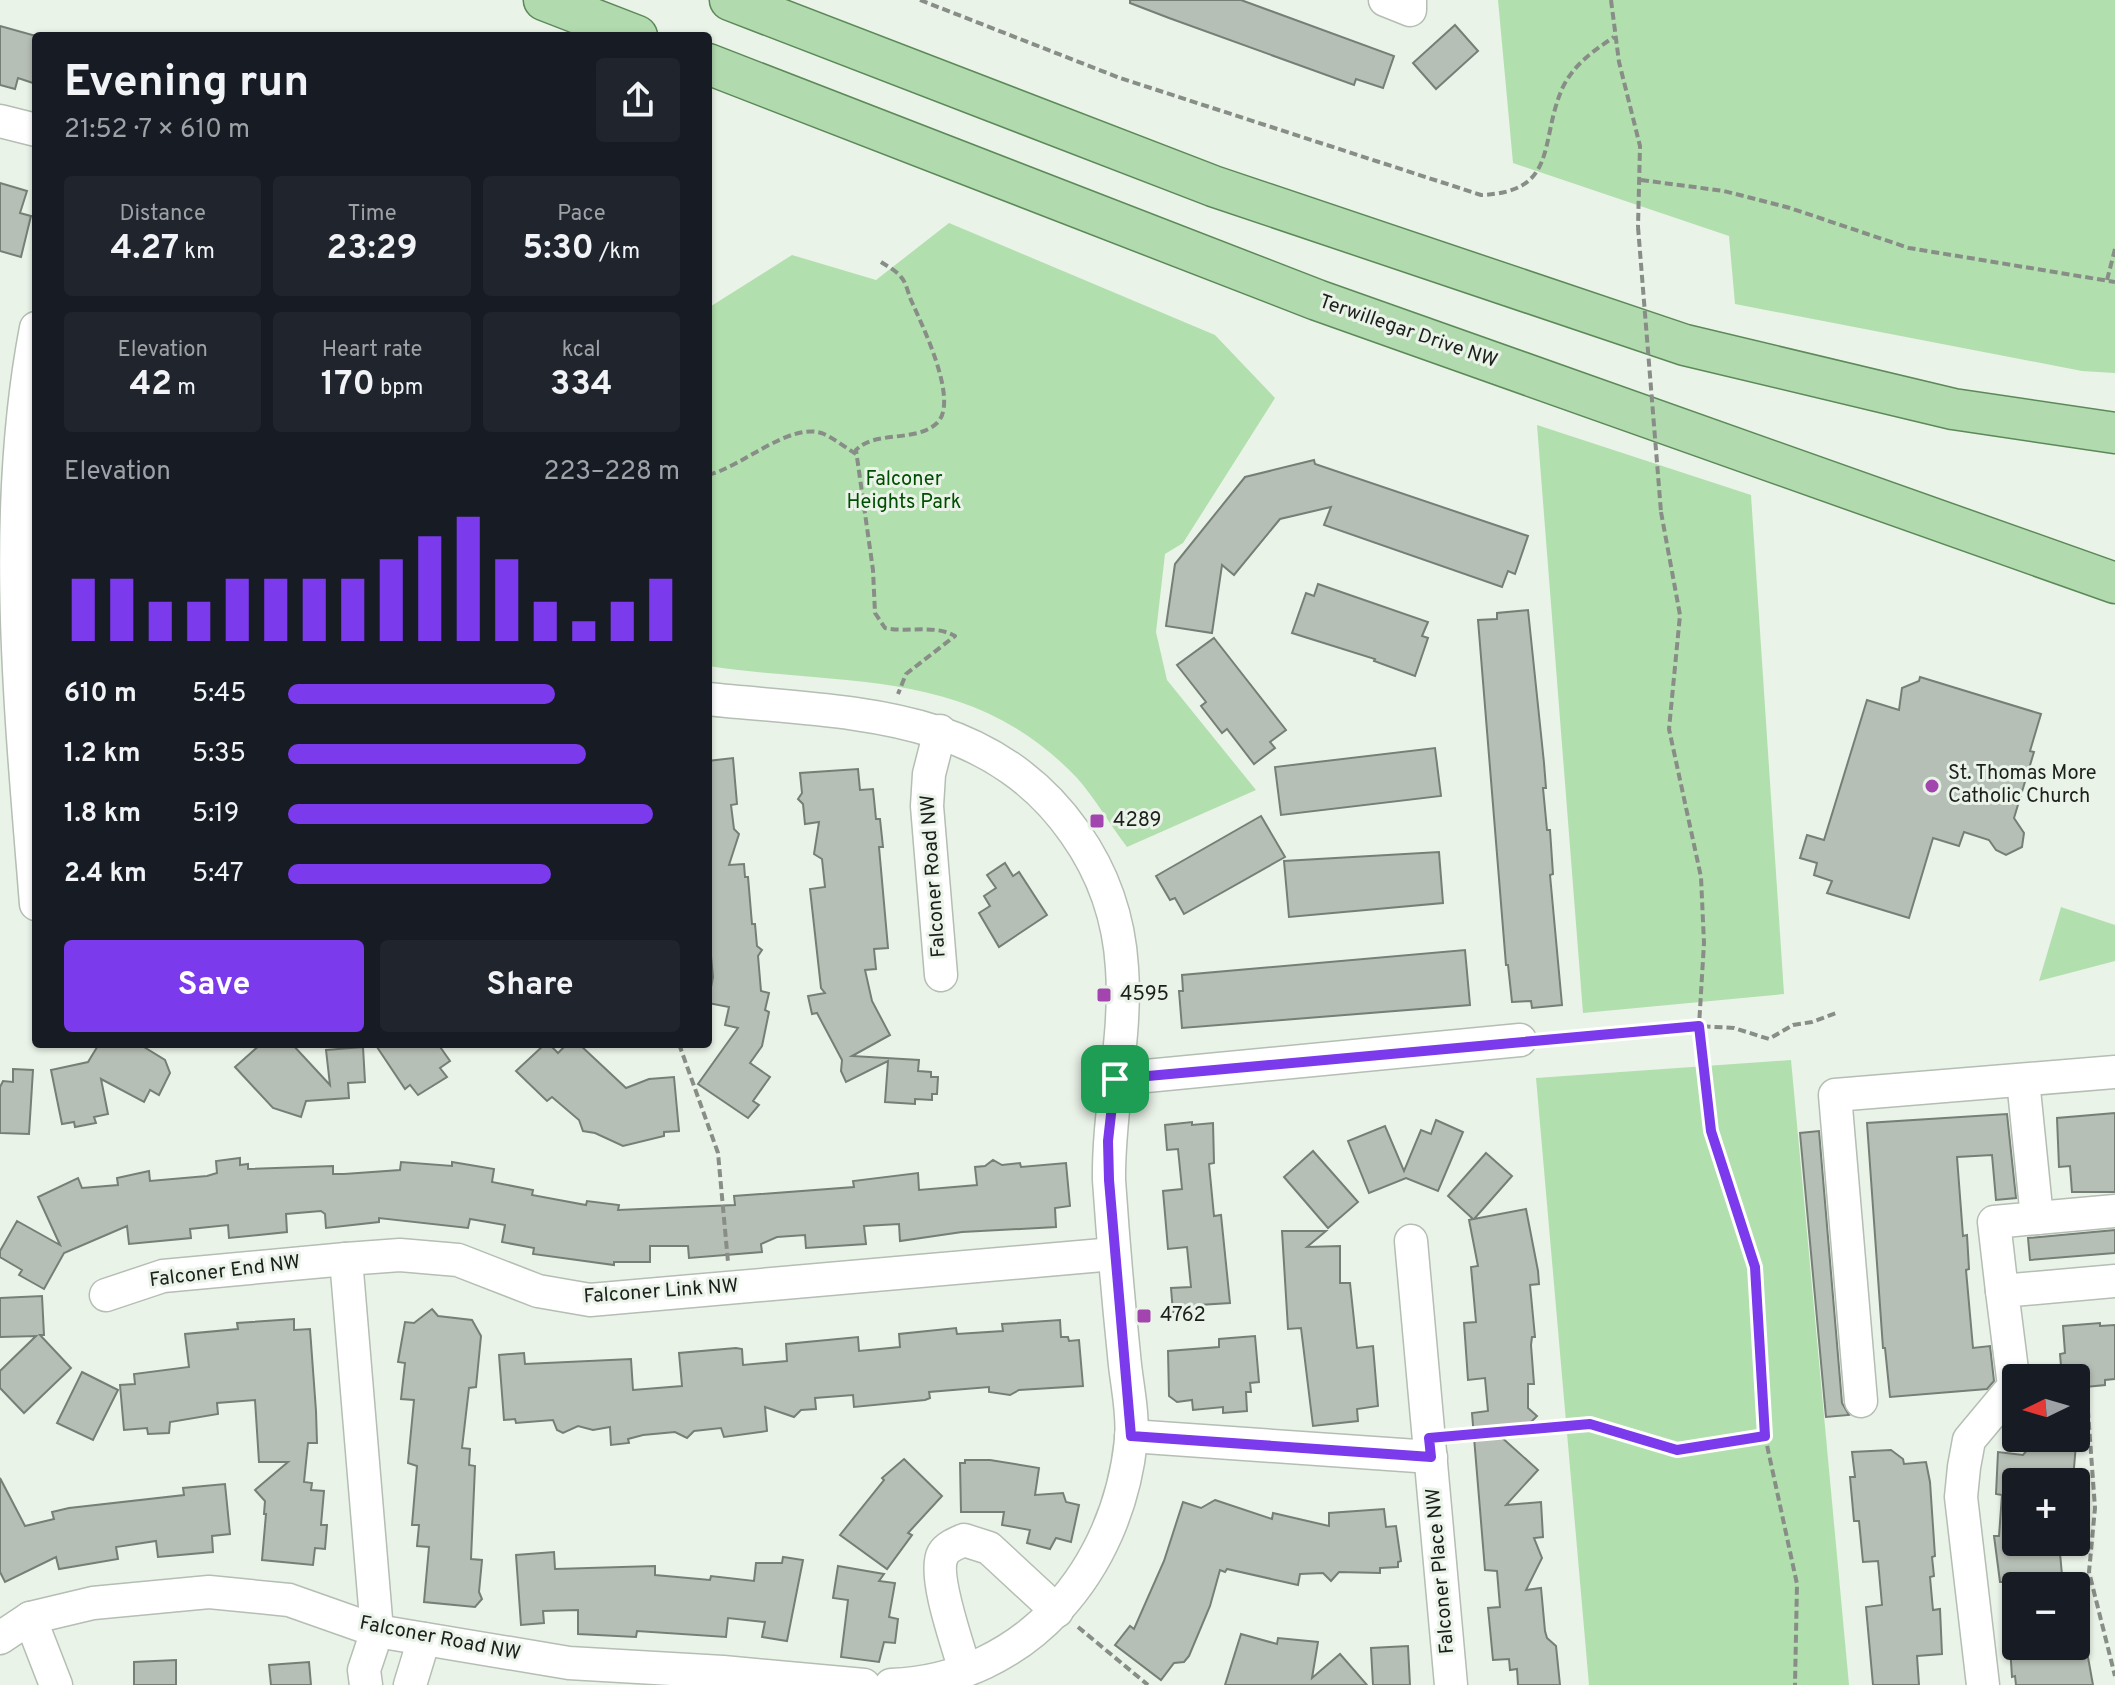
<!DOCTYPE html>
<html lang="en">
<head>
<meta charset="utf-8">
<style>
  body { margin:0; font-family:Overpass,sans-serif; background:#20242c; color:#f1f3f6; height:100vh; display:flex; flex-direction:column; font-size:30px; white-space:nowrap }
  * { box-sizing:border-box; margin:0 }
  p { font-size:26px; color:#9ea1a6 }
  .icon { flex:none; width:44px; height:44px; fill:none; stroke:currentColor; stroke-width:2; stroke-linecap:round; stroke-linejoin:round }
  .map { position:relative; flex:1; overflow:hidden }
  .drawer { position:absolute; left:32px; top:32px; width:680px; height:1016px; display:flex; flex-direction:column; background:#171b24; border-radius:8px; box-shadow:0 2px 6px #0004 }
  .drawer>* { flex:none }
  .needle { width:52px; rotate:265deg }
  .tools { position:absolute; left:2002px; top:1364px; display:grid; gap:16px }
  .tools a { display:grid; place-items:center; width:88px; height:88px; border-radius:8px; background:#171b24; box-shadow:0 2px 6px #0004; font-size:40px }
  .pin { position:absolute; display:grid; place-items:center; width:68px; height:68px; color:#fff; margin:-34px; border-radius:16px; box-shadow:0 4px 12px #0006 }
  .round { display:grid; place-items:center; flex:none; width:84px; height:84px; border-radius:8px; background:#20242c }
  .head { display:flex; align-items:center; justify-content:space-between; height:136px; padding:0 32px }
  h1 { font-size:44px; font-weight:700; line-height:60px }
  .stats { display:grid; grid-template-columns:repeat(3,1fr); gap:12px; height:136px; padding:8px 32px }
  .stats div { display:grid; align-content:center; border-radius:8px; background:#20242c; text-align:center }
  .stats b { font-size:34px; font-weight:700 }
  .stats small { font-size:22px; font-weight:400 }
  .stats p { font-size:22px }
  .chart { height:224px; padding:16px 32px }
  .chart p { display:flex; justify-content:space-between }
  .chart svg { width:100%; height:144px; margin-top:8px; stroke:#7c3aed; stroke-width:6 }
  .cta { display:flex; gap:16px; margin-top:auto; padding:16px 32px }
  .cta a { flex:1; height:92px; border-radius:8px; background:#7c3aed; color:#fff; font-size:32px; font-weight:700; line-height:92px; text-align:center }
  .cta a+a { background:#20242c; color:#f1f3f6 }
  ul { padding:0 32px; list-style:none; font-size:26px }
  li { display:grid; grid-template-columns:128px 96px 1fr; align-items:center; height:60px }
  li i { height:20px; border-radius:10px; background:#7c3aed }
  .map>svg:first-child { display:block }
  .green { fill:#b2dfae }
  .building { fill:#b6bfb5; stroke:#767f75; stroke-width:2 }
  .lines { fill:none; stroke-linecap:round; stroke-linejoin:round }
  .minor-casing { stroke:#b4beb3; stroke-width:35 }
  .major-casing { stroke:#5c8958; stroke-width:43 }
  .path { stroke:#888e87; stroke-width:4; stroke-dasharray:8 4; stroke-linecap:butt }
  .minor { stroke:#fff; stroke-width:32 }
  .major { stroke:#b2daaf; stroke-width:40 }
  .path-bridge { stroke:#888e87; stroke-width:4; stroke-dasharray:8 4; stroke-linecap:butt }
  .route-casing { stroke:#fff; stroke-width:16 }
  .route { stroke:#7c3aed; stroke-width:10 }
  .poi-dot { fill:#a245ae; stroke:#eaf3e8; stroke-width:3 }
  .labels { text-anchor:middle; dominant-baseline:central; stroke-width:6; stroke-linejoin:round; paint-order:stroke }
  .street-label { font-size:20px; fill:#1c1f1c; stroke:#eaf3e8 }
  .park-label { font-size:20px; fill:#004e01; stroke:#eaf3e8 }
  .poi-label { font-size:20px; fill:#1c1f1c; stroke:#eaf3e8; text-anchor:start }
</style>
</head>
<body>
<div class="map">
<svg width="2115" height="1685" viewBox="0 0 2115 1685">
  <rect width="100%" height="100%" fill="#eaf3e8"/>
  <!-- green -->
  <g class="green">
    <path d="M1498 0H2115V373L2082 371 1735 304 1729 236 1513 163Z"/>
    <path d="M949 223 1215 335 1275 398 1183 543 1165 554 1156 632 1167 680 1256 790 1127 847C1110 825 1095 798 1077 778 971 666 846 687 708 666V308L792 255 876 280Z"/>
    <path d="M1537 425 1751 495 1784 994 1583 1013Z"/>
    <path d="M2061 907 2115 925V961L2039 981Z"/>
    <path d="M1791 1060 1849 1685H1589L1536 1078Z"/>
  </g>
  <!-- building -->
  <g class="building">
    <path d="M1130 0H1241L1394 56 1383 88 1356 79 1354 85 1169 18 1130 3Z"/>
    <path d="M1455 25 1478 51 1436 89 1413 63Z"/>
    <path d="M0 26 36 36V84L18 78 15 89 0 85Z"/>
    <path d="M0 183 27 191 20 213 31 216 21 257 0 251Z"/>
    <path d="M1314 460 1315 464 1528 536 1515 574 1508 571 1502 587 1324 525 1331 507 1280 519 1234 575 1222 565 1212 633 1166 626 1175 564 1245 477Z"/>
    <path d="M1318 584 1428 622 1422 636 1428 638 1415 676 1374 661 1375 659 1292 633 1306 593 1314 596Z"/>
    <path d="M1528 610 1544 763 1546 788H1543L1547 830H1550L1553 874 1550 875 1562 1005 1532 1008 1531 1001 1512 1002 1508 965H1506L1478 620 1497 619V613Z"/>
    <path d="M1214 638 1286 730 1270 742 1275 748 1254 764 1227 729 1222 733 1201 706 1206 702 1177 665Z"/>
    <path d="M1920 677 2041 714 2030 751 2034 752 2014 818 2024 833 2022 847 2006 855 1996 850 1989 840 1964 832 1959 846 1933 838 1909 918 1827 893 1832 881 1814 875 1817 863 1800 858 1807 835 1824 840 1867 700 1899 710 1902 688 1919 681Z"/>
    <path d="M1435 748 1441 796 1281 815 1275 767Z"/>
    <path d="M733 758 737 804 731 805 734 829 739 834 729 865 744 864 745 877H748L752 924H755L757 946 762 950 758 956 761 991 769 993 765 1010 769 1012 762 1046 750 1063 770 1077 753 1101 759 1105 748 1118 698 1084 738 1028 725 1025 729 1007 708 1003 713 977 711 956H708V761Z"/>
    <path d="M858 769 860 790 873 789 876 819H880L883 847H879L888 948 874 949 876 969 865 970 872 1001 890 1035 852 1056 919 1060 918 1071 931 1072V1077H938L937 1094H932V1100L915 1099V1104L885 1102 888 1061 846 1082 841 1071 842 1060 817 1013 812 1014 808 996 825 993 821 988 810 889 825 887 822 859 814 854 819 822 805 824 803 804 798 799 802 793 800 773Z"/>
    <path d="M1261 816 1285 857 1184 914 1175 898 1170 900 1156 876Z"/>
    <path d="M1439 852 1443 903 1289 917 1284 861Z"/>
    <path d="M1005 863 1013 876 1019 872 1047 915 999 947 979 913 990 906 984 896 996 888 987 875Z"/>
    <path d="M1465 950 1470 1005 1182 1028 1179 991H1183L1182 975Z"/>
    <path d="M99 1044H139L165 1060 170 1073 159 1095 150 1090 144 1102 101 1079 108 1114 94 1117 96 1123 75 1127 74 1122 62 1124 51 1070 88 1062Z"/>
    <path d="M261 1044H292L330 1085 326 1050 363 1047 365 1082 348 1083 349 1098 306 1101 301 1117 273 1108 235 1067Z"/>
    <path d="M375 1044H438L450 1061 440 1068 447 1077 418 1095 410 1085 405 1089Z"/>
    <path d="M545 1044H549L558 1053 567 1044H579L626 1088 649 1079 674 1077 679 1131 664 1132V1136L623 1146 595 1133 583 1131 579 1120 552 1097 547 1101 516 1071Z"/>
    <path d="M13 1069 33 1070 29 1134 0 1133V1087L3 1081 13 1082Z"/>
    <path d="M2115 1113V1192H2072L2070 1166 2059 1167 2057 1118Z"/>
    <path d="M2007 1114 2016 1198 1996 1200 1992 1155 1957 1157 1963 1236 1967 1235 1969 1269 1966 1270 1973 1348 1990 1346 1994 1381 1987 1389 1890 1397 1885 1348H1883L1867 1123Z"/>
    <path d="M1436 1120 1463 1132 1438 1191 1406 1178 1369 1193 1348 1141 1385 1126 1404 1171 1421 1130 1431 1134Z"/>
    <path d="M1192 1122V1125L1213 1123 1214 1163 1209 1164 1214 1216 1221 1215 1230 1303 1199 1305 1200 1310 1173 1312 1171 1288 1191 1287 1187 1247 1168 1249 1163 1191 1182 1189 1178 1149 1167 1150 1165 1125Z"/>
    <path d="M1819 1131 1842 1403 1849 1415 1826 1417 1800 1133Z"/>
    <path d="M1313 1151 1358 1202 1328 1228 1284 1177Z"/>
    <path d="M1486 1153 1512 1176 1474 1219 1526 1209 1538 1271 1539 1284 1530 1285 1535 1337H1532L1531 1345 1534 1384H1528V1408L1537 1416 1527 1426 1528 1433 1499 1435 1538 1470 1506 1505 1541 1502 1543 1537 1534 1538 1542 1558 1526 1590 1541 1588 1545 1631 1547 1638 1556 1646 1560 1685H1518L1517 1669 1510 1670 1509 1659 1493 1660 1488 1608 1500 1607 1497 1571 1485 1570 1472 1413 1488 1411 1485 1378 1468 1380 1464 1323 1476 1322 1471 1267 1478 1266 1469 1220 1473 1219 1448 1196Z"/>
    <path d="M240 1158V1165L248 1164V1169L333 1166V1174H344L400 1170 401 1162 452 1166V1162L494 1169 492 1182 533 1190 532 1195 586 1205 587 1201 619 1205 618 1210 735 1205 734 1196 854 1187 853 1181 918 1173 919 1190 977 1185 975 1167 985 1166 993 1160 1002 1165 1020 1163 1021 1167 1066 1163 1070 1206 1055 1208 1056 1227 962 1232 900 1241 899 1224 864 1226 866 1244 806 1248 805 1235 777 1237 761 1244 762 1252 689 1258 688 1246H650V1262H614V1265L533 1254 534 1248 502 1242 505 1225 470 1219 468 1228 379 1218V1222L326 1228 325 1214 321 1211 286 1214 287 1232 229 1238 228 1225 190 1229 191 1238 129 1244 127 1226 64 1253 44 1289 19 1275 22 1270 0 1257V1251L17 1221 60 1245 38 1197 78 1178 82 1188 118 1185 117 1178 149 1171 150 1181 207 1176 217 1173 216 1161Z"/>
    <path d="M2115 1230V1253L2030 1260 2028 1238Z"/>
    <path d="M1282 1231H1326L1307 1247 1340 1246V1283H1350L1357 1348 1373 1346 1378 1406 1357 1409 1358 1421 1313 1426 1301 1328 1288 1329Z"/>
    <path d="M42 1296 44 1335H40L71 1368 24 1413 0 1388V1371L36 1336 0 1337V1298Z"/>
    <path d="M432 1309 438 1316 472 1320 481 1336 476 1387 469 1388 462 1448 470 1449 469 1465 475 1466 471 1559 482 1560 479 1592 482 1599 475 1607 424 1602 429 1547 417 1546 419 1525H412L417 1466 408 1463 414 1400 401 1399 405 1363 398 1362 405 1322 414 1323Z"/>
    <path d="M294 1319V1330L310 1329 316 1411 317 1443H308L304 1482 312 1483 311 1490 324 1491 321 1525H327L325 1549 315 1548 313 1565 262 1560 266 1514H264L265 1501 255 1490 288 1462H259L255 1400 217 1403 218 1414 170 1422 169 1433 148 1434 147 1428 124 1430 120 1385 135 1384 134 1374 189 1367 185 1334 238 1329 237 1323Z"/>
    <path d="M1060 1320 1061 1337H1068L1069 1341 1079 1340 1083 1386 1019 1390 1010 1395 989 1392V1387L929 1392 930 1398 925 1400 854 1407 853 1395 815 1398 816 1409 801 1410 794 1417 765 1407 767 1431 724 1437 721 1428 694 1431 687 1438 675 1432 643 1435 628 1439 629 1443 611 1445 610 1427 593 1430 578 1426 563 1433 557 1430 553 1420 516 1423 515 1419 504 1420 499 1355 524 1353 525 1364 631 1359 633 1390 682 1386 679 1353 736 1348 742 1349 743 1365 787 1361 786 1344 858 1337 859 1351 900 1347 899 1334 956 1328 957 1334 1003 1331 1002 1324Z"/>
    <path d="M2100 1323V1326L2115 1325V1379L2105 1380V1385L2076 1388V1378H2062L2060 1354 2065 1353 2063 1326Z"/>
    <path d="M1255 1336 1259 1382 1250 1383 1251 1392H1246L1247 1411 1223 1413V1407L1193 1410 1192 1400 1177 1402 1169 1396 1168 1351 1219 1347V1339Z"/>
    <path d="M82 1372 118 1390 93 1440 57 1423Z"/>
    <path d="M2035 1441 2076 1444 2073 1480 2054 1478 2053 1482H2016V1542H2059L2063 1586H2003V1582H2000L1994 1536H1999L2002 1495 1996 1494 1998 1452 2023 1455Z"/>
    <path d="M1891 1450 1903 1459 1904 1464 1926 1462 1930 1482 1935 1556 1932 1557 1934 1576 1930 1577 1933 1610 1940 1609 1942 1654 1917 1656 1919 1685H1873L1866 1607 1882 1605 1878 1561 1863 1562 1859 1521H1854L1850 1477H1855L1852 1452Z"/>
    <path d="M904 1459 942 1496 908 1533 912 1535 887 1569 840 1535 884 1480 882 1478Z"/>
    <path d="M965 1460H990L1039 1468 1035 1495 1063 1493 1066 1502 1079 1505 1071 1542 1056 1538 1050 1549 1027 1543 1030 1530 1002 1525 1004 1512H961L960 1463H965Z"/>
    <path d="M0 1478 25 1526 54 1519 52 1512 69 1508 184 1495 183 1488 225 1484 230 1534 212 1536 213 1552 158 1557 156 1541 116 1547 118 1559 59 1569 56 1557 5 1582 0 1572Z"/>
    <path d="M1215 1500 1272 1519 1273 1513 1329 1526V1513L1384 1509 1386 1527 1396 1526 1401 1561 1398 1562V1567L1380 1568V1573L1339 1572 1331 1581 1323 1573 1300 1574 1298 1585 1227 1569 1225 1572 1220 1570 1210 1606 1189 1656 1184 1662 1174 1663 1161 1680 1115 1645 1130 1626 1134 1629 1164 1561 1183 1502 1201 1508Z"/>
    <path d="M554 1552 555 1569 655 1566V1575L710 1580 711 1576 754 1581 756 1563H782L783 1557 803 1560 787 1641 762 1637 765 1622 728 1618 726 1637 637 1631 636 1637 578 1634V1610L543 1611 544 1623 521 1625 516 1555Z"/>
    <path d="M838 1566 884 1574 879 1581 895 1583 889 1617 898 1619 895 1643 884 1642 879 1662 841 1657 848 1600 833 1598Z"/>
    <path d="M1241 1634 1277 1644 1278 1638 1318 1642 1312 1678 1340 1654 1367 1685H1225Z"/>
    <path d="M1408 1646 1410 1685H1373L1371 1648Z"/>
    <path d="M2010 1646H2086L2093 1685H2016L2015 1676 2012 1677Z"/>
    <path d="M176 1660V1685H134V1662Z"/>
    <path d="M309 1662 311 1685H271L269 1665Z"/>
  </g>
  <g class="lines">
    <!-- minor casing -->
    <g class="minor-casing">
      <g id="minor">
        <path d="M1385 0 1410 10V0"/>
        <path d="M0 121 36 130"/>
        <path d="M36 328C0 516 21 714 36 904"/>
        <path d="M708 699C846 714 987 707 1075 833 1104 874 1119 917 1122 968 1127 1038 1108 1109 1109 1180 1113 1238 1118 1297 1124 1355 1126 1382 1134 1413 1131 1440 1118 1569 1027 1680 891 1685"/>
        <path d="M940 731 929 774 927 806 941 975"/>
        <path d="M1115 1079 1520 1040"/>
        <path d="M2037 1218 2115 1211"/>
        <path d="M1411 1241 1451 1685"/>
        <path d="M2002 1291 1994 1222 2037 1218 2023 1080"/>
        <path d="M106 1295 163 1276 346 1259"/>
        <path d="M1861 1401 1835 1095 2115 1072"/>
        <path d="M1131 1436 1431 1457"/>
        <path d="M30 1618 56 1685"/>
        <path d="M0 1638 30 1618 93 1603 209 1592 289 1600 377 1631 569 1663 723 1672 864 1685"/>
        <path d="M965 1670C958 1646 932 1574 943 1554 947 1547 957 1543 964 1540L989 1548 1057 1611"/>
        <path d="M366 1685 364 1670 377 1631 346 1259 400 1255 458 1260 538 1291 590 1300 1114 1254"/>
        <path d="M410 1685 424 1639"/>
        <path d="M1983 1685 1961 1497 1964 1467 1969 1440 2014 1386 2002 1291 2115 1281"/>
      </g>
    </g>
    <!-- major casing -->
    <g class="major-casing">
      <g id="major">
        <path d="M544 0 637 36"/>
        <path d="M730 0 1213 186 1685 345 1953 409 2115 433"/>
        <path d="M708 64 1317 300 2115 583"/>
      </g>
    </g>
    <!-- path -->
    <g class="path">
      <path d="M920 0 1120 78 1481 195C1559 192 1539 142 1562 89 1573 65 1593 51 1614 37"/>
      <path d="M1611 0 1619 62 1640 146 1638 227"/>
      <path d="M1641 180 1724 191 1790 208 1909 248 2115 282"/>
      <path d="M881 262C887 266 897 271 901 277 906 282 908 293 911 300 921 323 960 401 937 423 916 443 875 430 856 450L873 570 875 613 885 628C909 633 934 624 955 636L906 674 898 694"/>
      <path d="M2107 280 2115 249"/>
      <path d="M708 475C742 467 792 420 824 434 835 439 846 448 856 454"/>
      <path d="M1661 512 1680 615 1669 729 1701 877 1704 943 1699 1026 1711 1131 1755 1267 1765 1436 1797 1584 1795 1685"/>
      <path d="M1547 1038 1699 1026 1734 1028 1769 1039 1793 1025 1812 1022 1836 1013"/>
      <path d="M679 1044 718 1153 728 1262"/>
      <path d="M2087 1398 2095 1508 2089 1572 2115 1676"/>
      <path d="M1453 1436 1590 1424 1677 1450 1765 1436"/>
      <path d="M1078 1627 1148 1685"/>
    </g>
    <!-- minor -->
    <use href="#minor" class="minor"/>
    <!-- major -->
    <use href="#major" class="major"/>
    <!-- path-bridge -->
    <path class="path-bridge" d="M1638 227 1661 512"/>
  </g>
  <g class="lines">
    <!-- route casing -->
    <g class="route-casing">
      <path id="route" d="M1699 1026 1711 1131 1755 1267 1765 1436 1677 1450 1590 1424 1429 1438 1431 1457 1131 1436 1109 1180 1108 1141 1115 1079Z"/>
    </g>
    <!-- route -->
    <use href="#route" class="route"/>
  </g>
  <!-- markers -->
  <g class="poi-dot">
    <circle cx="1932" cy="786" r="8"/>
    <rect x="1089" y="813" width="16" height="16" rx="4"/>
    <rect x="1096" y="987" width="16" height="16" rx="4"/>
    <rect x="1136" y="1308" width="16" height="16" rx="4"/>
  </g>
  <g class="labels">
    <!-- street labels -->
    <g class="street-label">
      <text transform="translate(1408 332) rotate(19)">Terwillegar Drive NW</text>
      <text transform="translate(934 876) rotate(-94)">Falconer Road NW</text>
      <text transform="translate(225 1272) rotate(-7)">Falconer End NW</text>
      <text transform="translate(661 1292) rotate(-4)">Falconer Link NW</text>
      <text transform="translate(1441 1571) rotate(-95)">Falconer Place NW</text>
      <text transform="translate(440 1639) rotate(11)">Falconer Road NW</text>
    </g>
    <!-- park labels -->
    <g class="park-label">
      <text x="904" y="480">Falconer<tspan x="904" dy="23">Heights Park</tspan></text>
    </g>
    <!-- poi labels -->
    <g class="poi-label">
      <text x="1948" y="774">St. Thomas More<tspan x="1948" dy="23">Catholic Church</tspan></text>
      <text x="1113" y="821">4289</text>
      <text x="1120" y="995">4595</text>
      <text x="1160" y="1316">4762</text>
    </g>
  </g>
</svg>
<div class="tools">
<a><svg class="needle" viewBox="-14 -14 28 28"><path d="M0-13l5 13h-10z" fill="#e53935"/><path d="M0 13l5-13h-10z" fill="#9ea1a6"/></svg></a>
<a>+</a>
<a>−</a>
</div>
<div class="pin" style="left:1115px;top:1079px;background:#1e9e55"><svg class="icon" aria-label="arrive" viewBox="0 0 24 24"><path d="M6 21V4h12l-3 4 3 4H6"/></svg></div>
<section class="drawer">
<div class="head"><div><h1>Evening run</h1><p>21:52 · 7 × 610 m</p></div><a class="round"><svg class="icon" aria-label="share" viewBox="0 0 24 24"><path d="M12 15V3M7 8l5-5 5 5M5 13v7h14v-7"/></svg></a></div>
<div class="stats">
<div><p>Distance</p><b>4.27<small> km</small></b></div>
<div><p>Time</p><b>23:29</b></div>
<div><p>Pace</p><b>5:30<small> /km</small></b></div>
</div>
<div class="stats">
<div><p>Elevation</p><b>42<small> m</small></b></div>
<div><p>Heart rate</p><b>170<small> bpm</small></b></div>
<div><p>kcal</p><b>334</b></div>
</div>
<div class="chart"><p><span>Elevation</span>223–228 m</p>
<svg viewBox="0 0 160 44" preserveAspectRatio="none"><path d="M5 44V25M15 44V25M25 44V32M35 44V32M45 44V25M55 44V25M65 44V25M75 44V25M85 44V19M95 44V12M105 44V6M115 44V19M125 44V32M135 44V38M145 44V32M155 44V25"/></svg>
</div>
<ul>
<li><b>610 m</b>5:45<i style="width:68%"></i></li>
<li><b>1.2 km</b>5:35<i style="width:76%"></i></li>
<li><b>1.8 km</b>5:19<i style="width:93%"></i></li>
<li><b>2.4 km</b>5:47<i style="width:67%"></i></li>
</ul>
<div class="cta"><a>Save</a><a>Share</a></div>
</section>
</div>
</body>
</html>
